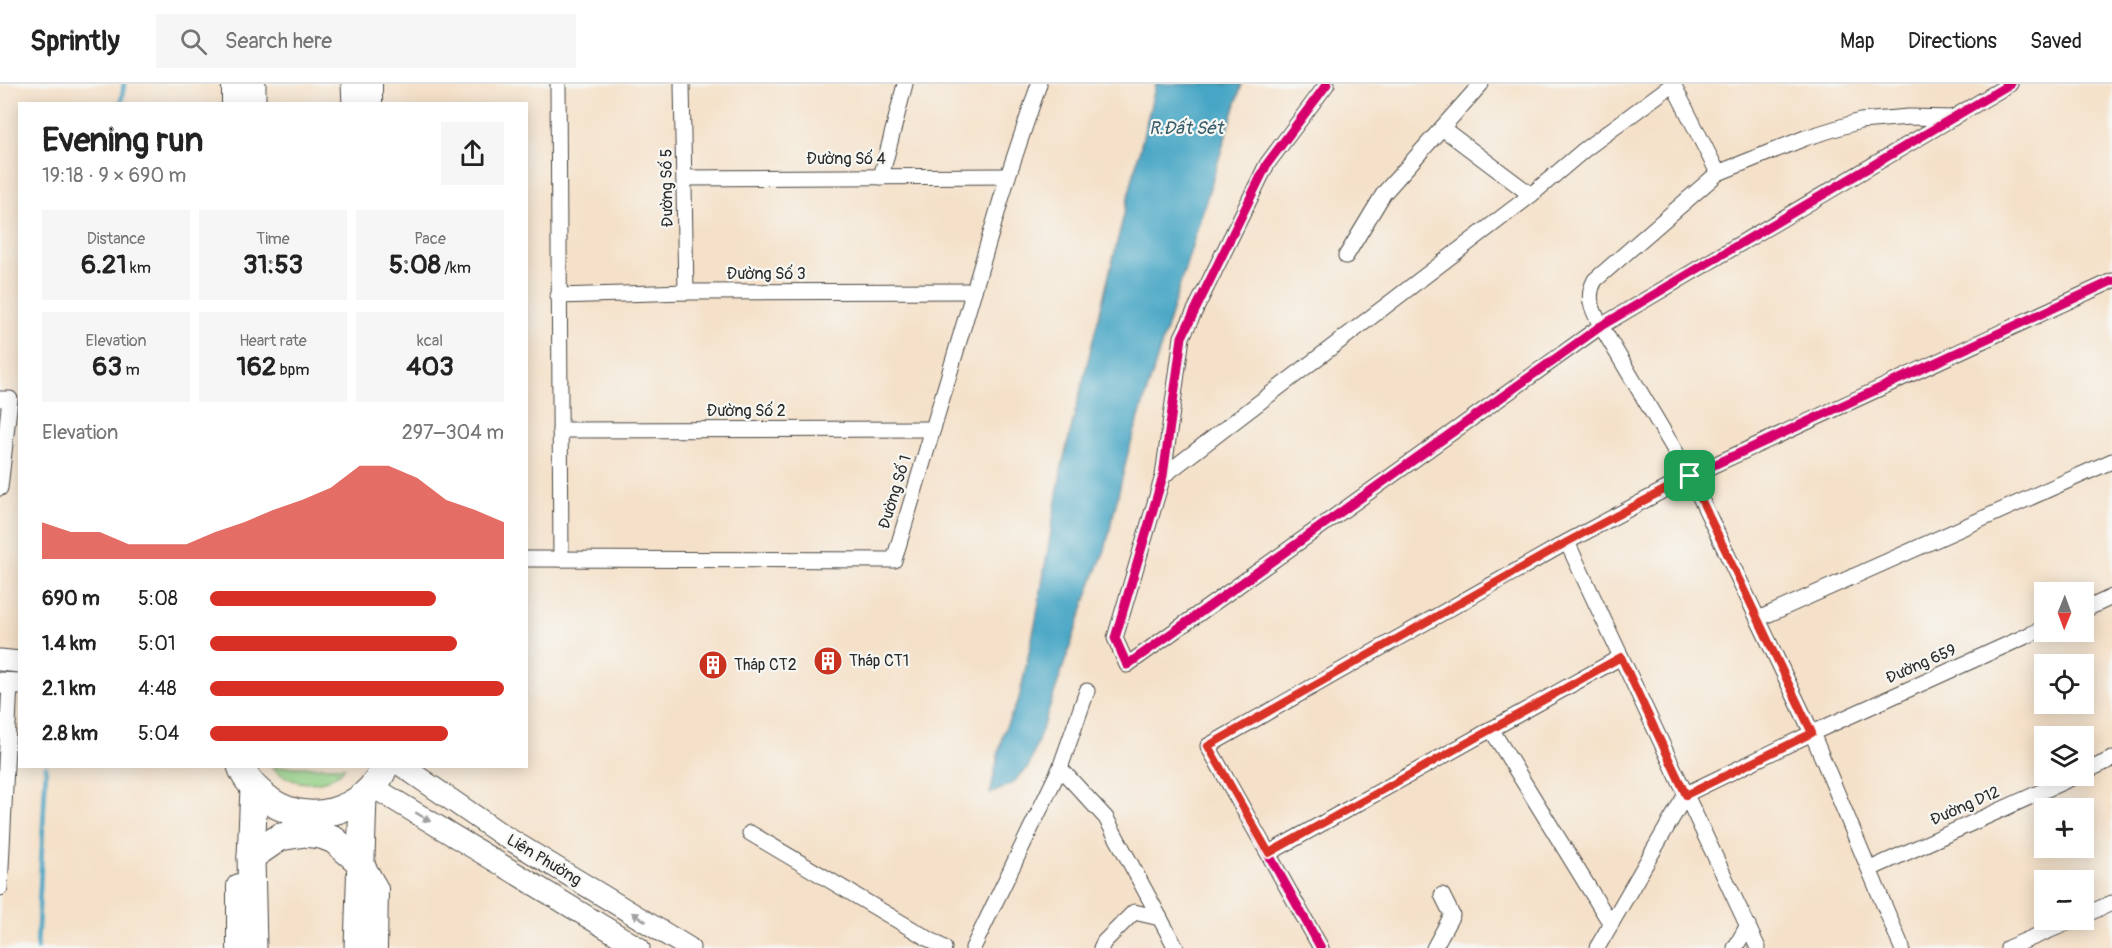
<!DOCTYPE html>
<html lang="en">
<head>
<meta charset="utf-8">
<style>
  body { margin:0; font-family:Pangolin,sans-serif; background:#f6f6f6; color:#222; height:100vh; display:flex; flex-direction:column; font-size:22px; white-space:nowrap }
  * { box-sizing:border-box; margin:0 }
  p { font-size:20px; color:#767676 }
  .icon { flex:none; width:33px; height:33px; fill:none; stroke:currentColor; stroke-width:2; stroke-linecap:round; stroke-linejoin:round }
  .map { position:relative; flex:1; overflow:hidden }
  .drawer { position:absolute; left:18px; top:18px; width:510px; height:666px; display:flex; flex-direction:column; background:#fff; border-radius:0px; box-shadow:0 3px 15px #0003 }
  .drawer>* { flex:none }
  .needle { width:39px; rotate:181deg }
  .tools { position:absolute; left:2034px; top:498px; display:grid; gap:12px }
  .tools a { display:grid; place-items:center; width:60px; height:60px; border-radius:0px; background:#fff; box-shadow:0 3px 15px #0003; font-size:30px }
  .pin { position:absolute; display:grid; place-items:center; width:51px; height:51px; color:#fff; margin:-26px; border-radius:12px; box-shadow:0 3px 9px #0006 }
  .round { display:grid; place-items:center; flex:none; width:63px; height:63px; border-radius:0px; background:#f6f6f6 }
  .headline { display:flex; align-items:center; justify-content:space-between; height:102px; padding:0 24px }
  h1 { font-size:33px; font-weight:700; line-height:45px }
  .figures { display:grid; grid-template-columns:repeat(3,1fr); gap:9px; height:102px; padding:6px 24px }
  .figures div { display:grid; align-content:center; border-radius:0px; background:#f6f6f6; text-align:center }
  .figures b { font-size:26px; font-weight:700 }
  .figures small { font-size:16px; font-weight:400 }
  .figures p { font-size:16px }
  .chart { height:168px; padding:12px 24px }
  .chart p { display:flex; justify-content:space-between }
  .chart svg { width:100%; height:108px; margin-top:6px; fill:#d93025; opacity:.7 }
  ul { padding:0 24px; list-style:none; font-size:20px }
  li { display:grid; grid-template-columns:96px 72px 1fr; align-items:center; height:45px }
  li i { height:15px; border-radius:8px; background:#d93025 }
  header { display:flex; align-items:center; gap:36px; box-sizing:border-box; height:84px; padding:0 30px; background:#fff; border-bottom:2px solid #e0e0e0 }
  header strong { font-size:28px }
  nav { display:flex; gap:33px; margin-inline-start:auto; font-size:21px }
  .search { width:420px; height:54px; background:#f6f6f6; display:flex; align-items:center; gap:15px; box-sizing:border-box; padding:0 21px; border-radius:0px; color:#767676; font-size:22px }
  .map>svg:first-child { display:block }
  .green { fill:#9ad68b; stroke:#62805b; stroke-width:1.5 }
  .water { fill:#46a6c5; stroke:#386878; stroke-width:1.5 }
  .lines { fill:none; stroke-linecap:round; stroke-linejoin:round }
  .stream { stroke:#46a6c5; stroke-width:4.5 }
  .street-casing { stroke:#494643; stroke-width:17 }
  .secondary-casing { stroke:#494643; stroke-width:23 }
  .primary-casing { stroke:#494643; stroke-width:26 }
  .highway-casing { stroke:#494643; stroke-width:29 }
  .street { stroke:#fff; stroke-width:15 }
  .secondary { stroke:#fff; stroke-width:21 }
  .primary { stroke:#fff; stroke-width:24 }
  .highway { stroke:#fff; stroke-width:27 }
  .cycleway-casing { stroke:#f6f6f2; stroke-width:13 }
  .cycleway { stroke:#d6006c; stroke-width:9 }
  .oneway { fill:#a0a0a0 }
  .route-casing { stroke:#fff; stroke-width:12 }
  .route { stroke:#d93025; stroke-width:8 }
  .labels { text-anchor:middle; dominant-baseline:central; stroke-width:4.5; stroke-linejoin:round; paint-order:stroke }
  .street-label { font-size:16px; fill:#2b2b2b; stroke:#f6f6f2 }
  .poi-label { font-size:16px; fill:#2b2b2b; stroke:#f6f6f2; text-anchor:start }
  .water-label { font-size:18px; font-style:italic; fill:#365c69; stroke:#f6f6f2 }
</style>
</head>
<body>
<header>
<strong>Sprintly</strong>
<div class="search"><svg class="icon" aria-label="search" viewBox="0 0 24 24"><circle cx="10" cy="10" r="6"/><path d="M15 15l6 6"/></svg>Search here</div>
<nav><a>Map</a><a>Directions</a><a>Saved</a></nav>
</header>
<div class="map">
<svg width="2112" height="864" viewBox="0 0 2112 864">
  <rect width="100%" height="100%" fill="#f6f6f2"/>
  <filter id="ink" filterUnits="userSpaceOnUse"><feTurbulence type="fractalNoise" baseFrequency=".0167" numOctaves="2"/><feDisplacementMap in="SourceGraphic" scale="12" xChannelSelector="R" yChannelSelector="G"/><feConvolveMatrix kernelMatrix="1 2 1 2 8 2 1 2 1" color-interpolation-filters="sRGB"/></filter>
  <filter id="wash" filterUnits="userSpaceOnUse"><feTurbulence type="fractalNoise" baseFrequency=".008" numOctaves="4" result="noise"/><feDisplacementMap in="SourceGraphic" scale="24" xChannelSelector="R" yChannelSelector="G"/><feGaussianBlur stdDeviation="1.35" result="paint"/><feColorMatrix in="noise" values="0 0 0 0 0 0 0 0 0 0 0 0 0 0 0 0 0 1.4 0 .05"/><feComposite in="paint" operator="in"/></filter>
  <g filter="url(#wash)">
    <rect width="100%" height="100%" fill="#f5e1c9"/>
    <!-- green -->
    <path class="green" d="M272 683H345C326 705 292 703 272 683Z"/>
    <!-- water -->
    <path class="water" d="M1156 0H1242L1128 369 1105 466 1092 498 1039 654 1029 682 1012 700 990 710 1003 649 1019 615 1036 536 1062 382Z"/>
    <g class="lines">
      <!-- stream -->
      <g class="stream">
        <path d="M121 20 124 0"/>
        <path d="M37 864 46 682"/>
      </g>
    </g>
  </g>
  <g filter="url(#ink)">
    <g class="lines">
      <!-- street casing -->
      <g class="street-casing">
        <g id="street">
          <path d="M558 0 561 475"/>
          <path d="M682 0 686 208"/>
          <path d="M1327 0 1267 80 1182 253 1163 392 1115 554 1127 581 1601 242 2010 0"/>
          <path d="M1673 0 1718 89"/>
          <path d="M1442 44 1531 111"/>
          <path d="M881 93 905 0"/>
          <path d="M685 94 1008 92"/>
          <path d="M1346 172 1384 109 1481 0"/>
          <path d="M558 212 686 208 974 207"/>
          <path d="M0 315H10L0 404"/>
          <path d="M560 346 933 345"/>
          <path d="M1163 392 1531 111 1584 66 1673 0"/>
          <path d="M1567 458 1758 864"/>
          <path d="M526 475 894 476 1008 92 1039 0"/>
          <path d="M2084 526 2112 513"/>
          <path d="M1758 535 2112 377"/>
          <path d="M1491 645 1611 840"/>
          <path d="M1060 684 1106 734 1176 864"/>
          <path d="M2084 688 2112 675"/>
          <path d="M750 749 944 864"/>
          <path d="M1269 769 1621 573"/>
          <path d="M1870 785 2076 692"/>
          <path d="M0 804 10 600"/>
          <path d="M2084 831 2112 819"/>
          <path d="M973 864 1060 684 1087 607"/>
          <path d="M1101 864 1104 858 1134 828 1160 834"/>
          <path d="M1321 864 1208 662 1567 458 1690 392 2112 197"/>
          <path d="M1434 864 1452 831 1442 811"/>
          <path d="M1597 864 1686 710 1812 649 2044 544"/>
          <path d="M1735 864 1748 841"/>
          <path d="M1902 864 1812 649 1690 392 1601 242C1593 226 1585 214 1595 196L1718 89 1805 54 1860 37 1909 33 1953 34"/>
          <path d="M2008 864 2074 836"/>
        </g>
      </g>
      <!-- secondary casing -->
      <g class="secondary-casing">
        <g id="secondary">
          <path d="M0 576 20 578"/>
          <path d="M0 599 20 600"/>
          <path d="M402 682 501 750 689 864"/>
          <path d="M373 703 639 864"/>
        </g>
      </g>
      <!-- primary casing -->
      <g class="primary-casing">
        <g id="primary">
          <path d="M234 20V0"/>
          <path d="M370 20V0"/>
          <path d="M361 779 376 805 375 864"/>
          <path d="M239 864V802"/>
        </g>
      </g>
      <!-- highway casing -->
      <g class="highway-casing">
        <g id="highway">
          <path d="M252 0V20"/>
          <path d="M355 0 356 20"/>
          <path d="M241 682C245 695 254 704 264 712 302 746 366 730 385 682"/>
          <path d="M251 773 280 753 305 749 321 751 334 756 361 779"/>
          <path d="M253 864 251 773 254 704"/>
          <path d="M358 864 363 713"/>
        </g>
      </g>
      <!-- street -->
      <use href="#street" class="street"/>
      <!-- secondary -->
      <use href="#secondary" class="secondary"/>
      <!-- primary -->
      <use href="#primary" class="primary"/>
      <!-- highway -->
      <use href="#highway" class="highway"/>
      <!-- cycleway casing -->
      <g class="cycleway-casing">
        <g id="cycleway">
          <path d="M1327 0 1267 80 1182 253 1163 392 1115 554 1127 581 1601 242 2010 0"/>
          <path d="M1321 864 1208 662 1567 458 1690 392 2112 197"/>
        </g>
      </g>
      <!-- cycleway -->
      <use href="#cycleway" class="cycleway"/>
    </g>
    <!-- one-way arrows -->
    <defs><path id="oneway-solid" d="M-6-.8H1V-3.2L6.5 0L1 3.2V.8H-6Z" transform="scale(1.5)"/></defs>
    <g class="oneway">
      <use href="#oneway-solid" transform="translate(423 733) rotate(31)"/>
      <use href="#oneway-solid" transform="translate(639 833) rotate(-148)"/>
    </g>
  </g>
  <g class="lines" filter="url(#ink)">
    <!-- route casing -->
    <g class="route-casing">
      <path id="route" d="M1690 392 1812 649 1686 711 1621 573 1269 769 1208 662 1567 458Z"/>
    </g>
    <!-- route -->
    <use href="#route" class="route"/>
  </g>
  <!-- icons -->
  <defs>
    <g id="building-disc" transform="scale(1.5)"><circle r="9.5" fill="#c8321e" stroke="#f6f6f2"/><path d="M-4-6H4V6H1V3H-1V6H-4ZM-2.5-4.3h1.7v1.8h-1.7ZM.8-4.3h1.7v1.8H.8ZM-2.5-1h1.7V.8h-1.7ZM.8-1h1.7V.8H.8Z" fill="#fff"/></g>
  </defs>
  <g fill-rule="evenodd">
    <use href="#building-disc" x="828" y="577"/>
    <use href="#building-disc" x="713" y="581"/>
  </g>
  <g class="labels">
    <!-- street labels -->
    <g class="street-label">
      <text x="846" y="75">Đường Số 4</text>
      <text transform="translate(667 104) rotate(-91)">Đường Số 5</text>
      <text x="766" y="190">Đường Số 3</text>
      <text x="746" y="327">Đường Số 2</text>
      <text transform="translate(895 408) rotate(-73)">Đường Số 1</text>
      <text transform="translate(1921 580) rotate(-24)">Đường 659</text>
      <text transform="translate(1965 722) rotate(-24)">Đường D12</text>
      <text transform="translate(544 776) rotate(31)">Liên Phường</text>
    </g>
    <!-- poi labels -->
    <g class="poi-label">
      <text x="849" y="577">Tháp CT1</text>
      <text x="734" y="581">Tháp CT2</text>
    </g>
    <!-- water labels -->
    <g class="water-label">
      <text x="1186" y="44">R.Đất Sét</text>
    </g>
  </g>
</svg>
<div class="tools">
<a><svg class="needle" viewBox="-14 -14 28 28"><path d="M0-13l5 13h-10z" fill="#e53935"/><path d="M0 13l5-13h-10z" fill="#767676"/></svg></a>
<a><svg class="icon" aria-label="locate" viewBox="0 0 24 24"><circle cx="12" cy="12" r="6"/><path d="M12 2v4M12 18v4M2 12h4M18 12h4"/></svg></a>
<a><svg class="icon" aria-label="layers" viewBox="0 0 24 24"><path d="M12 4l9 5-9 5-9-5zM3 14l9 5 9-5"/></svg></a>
<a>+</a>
<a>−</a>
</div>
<div class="pin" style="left:1690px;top:392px;background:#1e9e55"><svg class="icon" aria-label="arrive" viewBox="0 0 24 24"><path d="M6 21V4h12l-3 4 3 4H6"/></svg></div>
<section class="drawer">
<div class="headline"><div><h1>Evening run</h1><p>19:18 · 9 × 690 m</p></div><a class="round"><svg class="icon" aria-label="share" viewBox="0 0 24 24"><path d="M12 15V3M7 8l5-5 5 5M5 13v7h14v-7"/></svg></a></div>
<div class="figures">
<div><p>Distance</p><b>6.21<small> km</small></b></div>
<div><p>Time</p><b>31:53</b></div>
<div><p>Pace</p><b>5:08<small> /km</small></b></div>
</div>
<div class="figures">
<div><p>Elevation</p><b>63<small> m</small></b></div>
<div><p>Heart rate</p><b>162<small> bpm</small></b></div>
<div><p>kcal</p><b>403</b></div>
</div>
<div class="chart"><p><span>Elevation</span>297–304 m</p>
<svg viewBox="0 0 160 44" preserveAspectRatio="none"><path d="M0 44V29L10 33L20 33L30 38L40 38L50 38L60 33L70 29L80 24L90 20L100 15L110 6L120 6L130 11L140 20L150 24L160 29V44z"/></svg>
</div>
<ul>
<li><b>690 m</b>5:08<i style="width:77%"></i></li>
<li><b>1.4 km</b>5:01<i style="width:84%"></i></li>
<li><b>2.1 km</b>4:48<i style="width:100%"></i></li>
<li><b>2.8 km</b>5:04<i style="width:81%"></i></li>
</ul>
</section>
</div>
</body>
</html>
